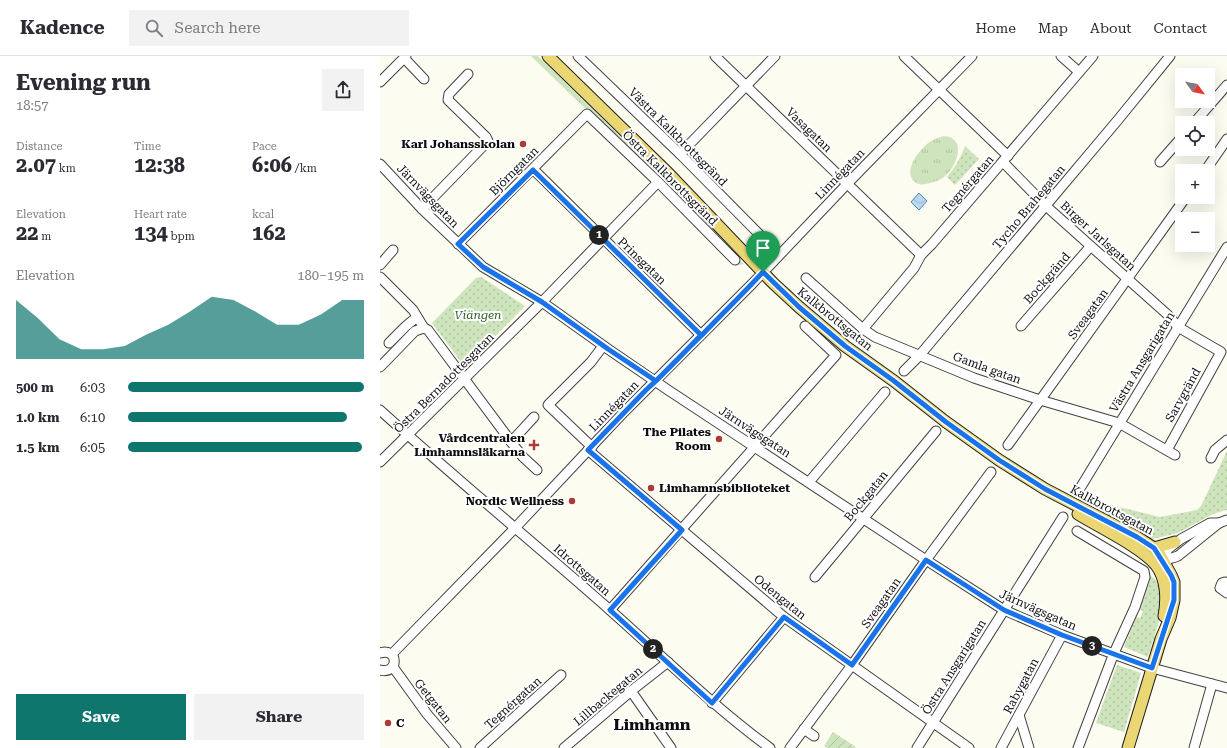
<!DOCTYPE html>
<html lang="en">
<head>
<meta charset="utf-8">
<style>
  body { margin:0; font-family:"Roboto Serif",serif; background:#f2f2f3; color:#2b2b33; height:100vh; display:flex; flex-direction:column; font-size:15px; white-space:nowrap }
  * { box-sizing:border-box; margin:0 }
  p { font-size:13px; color:#7c7c81 }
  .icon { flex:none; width:22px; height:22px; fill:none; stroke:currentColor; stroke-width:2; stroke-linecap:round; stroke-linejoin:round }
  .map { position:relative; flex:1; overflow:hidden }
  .panel { display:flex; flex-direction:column; background:#fff; width:380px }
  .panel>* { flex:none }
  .needle { width:26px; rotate:123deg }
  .tools { position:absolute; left:795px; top:12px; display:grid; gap:8px }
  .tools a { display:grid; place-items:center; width:40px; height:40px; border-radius:0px; background:#fff; box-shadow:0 4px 16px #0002; font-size:20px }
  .pin { position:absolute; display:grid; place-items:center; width:34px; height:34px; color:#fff; margin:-41px -17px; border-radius:50% 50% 50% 0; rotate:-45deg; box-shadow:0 0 4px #0007 }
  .pin .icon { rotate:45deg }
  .km { position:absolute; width:20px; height:20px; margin:-10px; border-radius:50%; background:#222; color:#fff; font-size:11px; line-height:20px; text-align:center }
  .round { display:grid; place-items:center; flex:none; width:42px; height:42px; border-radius:0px; background:#f2f2f3 }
  .headline { display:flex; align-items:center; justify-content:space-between; height:68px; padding:0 16px }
  h1 { font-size:22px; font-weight:700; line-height:30px }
  .stats { display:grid; grid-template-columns:repeat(3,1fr); gap:6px; height:68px; padding:4px 16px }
  .stats div { display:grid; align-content:center }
  .stats b { font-size:20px; font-weight:700 }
  .stats small { font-size:11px; font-weight:400 }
  .stats p { font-size:11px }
  .chart { height:112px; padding:8px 16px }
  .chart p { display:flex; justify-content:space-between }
  .chart svg { width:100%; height:72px; margin-top:4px; fill:#0f766e; opacity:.7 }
  .action { display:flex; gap:8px; margin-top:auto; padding:8px 16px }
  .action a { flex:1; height:46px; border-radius:0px; background:#0f766e; color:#fff; font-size:16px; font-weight:700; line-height:46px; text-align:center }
  .action a+a { background:#f2f2f3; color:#2b2b33 }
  ul { padding:0 16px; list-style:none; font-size:13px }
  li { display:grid; grid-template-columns:64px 48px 1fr; align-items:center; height:30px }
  li i { height:10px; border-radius:5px; background:#0f766e }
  header { display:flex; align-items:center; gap:24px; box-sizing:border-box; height:56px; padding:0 20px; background:#fff; border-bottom:1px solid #e1e1e2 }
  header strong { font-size:19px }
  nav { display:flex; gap:22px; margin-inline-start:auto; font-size:14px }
  .search { width:280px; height:36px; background:#f2f2f3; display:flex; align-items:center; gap:10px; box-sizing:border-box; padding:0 14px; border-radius:0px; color:#7c7c81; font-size:15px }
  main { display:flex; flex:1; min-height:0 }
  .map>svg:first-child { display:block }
  .grass { fill:url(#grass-tufts) }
  .park { fill:url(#park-dots) }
  .garden { fill:url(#garden-furrows) }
  .water { fill:url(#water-waves); stroke:#4985bf }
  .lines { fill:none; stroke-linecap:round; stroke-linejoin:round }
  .minor-casing { stroke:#414141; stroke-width:11 }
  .major-casing { stroke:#1f1f1f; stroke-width:13 }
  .minor { stroke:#fff; stroke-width:9 }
  .major { stroke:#ead774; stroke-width:11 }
  .route-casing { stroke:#fff; stroke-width:8 }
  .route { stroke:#1a73e8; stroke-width:5 }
  .poi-dot { fill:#af3935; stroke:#fff; stroke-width:1.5 }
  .labels { text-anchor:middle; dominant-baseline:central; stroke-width:4; stroke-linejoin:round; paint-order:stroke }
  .street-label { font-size:12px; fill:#0e0e0e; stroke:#fff }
  .poi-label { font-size:12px; font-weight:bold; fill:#0e0e0e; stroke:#fff; text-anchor:end }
  .park-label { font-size:12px; font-style:italic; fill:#2c5f25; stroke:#fff }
  .district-label { font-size:16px; font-weight:bold; fill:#0e0e0e; stroke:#fff }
</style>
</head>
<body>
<header>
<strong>Kadence</strong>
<div class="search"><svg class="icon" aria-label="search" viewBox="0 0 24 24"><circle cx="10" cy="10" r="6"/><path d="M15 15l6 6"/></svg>Search here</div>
<nav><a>Home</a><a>Map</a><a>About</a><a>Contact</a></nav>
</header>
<main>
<section class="panel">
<div class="headline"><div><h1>Evening run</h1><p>18:57</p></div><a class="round"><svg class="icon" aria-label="share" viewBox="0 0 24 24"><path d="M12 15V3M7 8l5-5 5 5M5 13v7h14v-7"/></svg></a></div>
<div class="stats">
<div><p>Distance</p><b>2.07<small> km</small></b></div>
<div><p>Time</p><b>12:38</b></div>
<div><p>Pace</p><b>6:06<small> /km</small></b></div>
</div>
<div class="stats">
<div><p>Elevation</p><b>22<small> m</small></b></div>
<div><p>Heart rate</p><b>134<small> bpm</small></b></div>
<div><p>kcal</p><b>162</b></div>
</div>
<div class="chart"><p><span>Elevation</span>180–195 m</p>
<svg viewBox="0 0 160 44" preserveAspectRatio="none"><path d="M0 44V8L10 19L20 32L30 38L40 38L50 36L60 29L70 23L80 15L90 6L100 8L110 15L120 23L130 23L140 17L150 8L160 8V44z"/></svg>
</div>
<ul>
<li><b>500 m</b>6:03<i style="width:100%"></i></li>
<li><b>1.0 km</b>6:10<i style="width:93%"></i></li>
<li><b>1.5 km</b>6:05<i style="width:99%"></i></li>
</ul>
<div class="action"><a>Save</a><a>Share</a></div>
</section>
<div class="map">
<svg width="847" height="692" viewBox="0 0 847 692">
  <defs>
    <pattern id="grass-tufts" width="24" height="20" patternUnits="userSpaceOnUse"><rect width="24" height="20" fill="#cee4bd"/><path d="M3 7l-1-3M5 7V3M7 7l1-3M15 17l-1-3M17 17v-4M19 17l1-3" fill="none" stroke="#b0c2a1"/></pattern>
    <pattern id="park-dots" width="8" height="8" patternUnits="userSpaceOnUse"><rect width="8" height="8" fill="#cee4bd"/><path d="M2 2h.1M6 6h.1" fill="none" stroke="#b0c2a1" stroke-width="1.8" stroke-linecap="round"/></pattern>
    <pattern id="garden-furrows" width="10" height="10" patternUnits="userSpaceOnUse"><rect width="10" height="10" fill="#cee4bd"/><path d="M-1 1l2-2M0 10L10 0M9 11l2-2" fill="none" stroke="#b0c2a1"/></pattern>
    <pattern id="water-waves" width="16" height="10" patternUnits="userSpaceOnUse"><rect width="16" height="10" fill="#bad7f0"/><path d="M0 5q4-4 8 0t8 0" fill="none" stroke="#9fb7cd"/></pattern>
  </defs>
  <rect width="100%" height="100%" fill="#fdfcf0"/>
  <!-- grass -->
  <g class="grass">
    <path d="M151 0H158L278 117 275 120Z"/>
    <path d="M565 80C588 83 576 112 564 121 560 124 555 126 550 127 545 128 539 130 535 126 523 116 537 97 546 89 551 84 558 81 565 80Z"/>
    <path d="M284 123 307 145 337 182 364 208 359 209 357 207 281 126Z"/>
  </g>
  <!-- park -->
  <g class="park">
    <path d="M585 90 599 103 575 129 567 121C575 111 581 102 585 90Z"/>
    <path d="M101 221 145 250 86 310H84L52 267 96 222Z"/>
    <path d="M847 395V454L833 458 798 477 773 483 700 445 702 440 715 445 780 461 817 454 821 450Z"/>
    <path d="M770 519C772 521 775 523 777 526 789 546 774 580 768 601L744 591 756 561 760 562 763 555 759 553Z"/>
    <path d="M737 609 761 617 744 676 716 667Z"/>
  </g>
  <!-- garden -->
  <path class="garden" d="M453 676 476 691 475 692H447L444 690Z"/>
  <!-- water -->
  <path class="water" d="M539 137 547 145 539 154 531 146Z"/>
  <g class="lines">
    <!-- minor casing -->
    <g class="minor-casing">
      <g id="minor">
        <path d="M198 0 300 98 381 180"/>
        <path d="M335 0 541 199"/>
        <path d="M524 0 628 100"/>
        <path d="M681 0 699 16"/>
        <path d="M24 2 44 23"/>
        <path d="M0 26 26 0"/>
        <path d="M814 67 847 29"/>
        <path d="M300 98 395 0"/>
        <path d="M623 106 666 150 788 259 798 271 841 296 787 394"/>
        <path d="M780 106 802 81"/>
        <path d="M0 108 42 153 103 211 162 246 228 293 288 334 546 504 624 554 682 579 772 612 847 632"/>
        <path d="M153 113 321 279"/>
        <path d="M825 115 847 83"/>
        <path d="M42 153 108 85 106 81 68 44 69 38 88 18"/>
        <path d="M78 188 207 58 278 126 355 204"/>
        <path d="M0 209 13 194"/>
        <path d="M0 221 33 254 44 272 48 274 135 391 143 401 157 414"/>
        <path d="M426 222 483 273 495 281 594 322 660 344 739 367 795 399"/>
        <path d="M641 270 710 191"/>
        <path d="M483 273 534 212 541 199 552 188 713 0"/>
        <path d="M9 287 26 270 37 261"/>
        <path d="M0 311 35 275 44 272"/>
        <path d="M524 315 539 300 737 65 790 0"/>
        <path d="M0 354C75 422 154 487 230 554 283 601 333 650 390 692"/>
        <path d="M131 386 154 361"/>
        <path d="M628 389 806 141"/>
        <path d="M212 391 168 349 211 306 223 290"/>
        <path d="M208 394 404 561 589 692"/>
        <path d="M831 402 835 394 847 384"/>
        <path d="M0 406 162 246 278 126"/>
        <path d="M429 426 505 336"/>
        <path d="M699 434 847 191"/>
        <path d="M697 475 764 515 765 521 755 551 734 597 698 692"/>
        <path d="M783 504 788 493 801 483 830 467H839L847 464"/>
        <path d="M779 507C784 503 791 503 798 500L839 467"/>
        <path d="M435 521 556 375"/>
        <path d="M847 527 845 526 842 527 840 532 847 537"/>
        <path d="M230 554 456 299 425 270"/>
        <path d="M0 597C19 591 19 619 0 614"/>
        <path d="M12 598 135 472 244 356 372 228 468 127 592 0"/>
        <path d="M13 611 47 658 76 692"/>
        <path d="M251 635 291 692"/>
        <path d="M332 647 404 561"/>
        <path d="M639 659 649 692"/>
        <path d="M424 673 434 680"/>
        <path d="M100 692 181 619"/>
        <path d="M184 692 251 635 288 606"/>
        <path d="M410 692 472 609 546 504 611 416"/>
        <path d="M537 692 683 461"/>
        <path d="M621 692 682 579"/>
        <path d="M814 692 832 628"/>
      </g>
    </g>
    <!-- major casing -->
    <g class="major-casing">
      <g id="major">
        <path d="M168 0 290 119 393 227 419 251 465 290 514 325 566 366 619 404 665 433 757 481 774 492 779 497 791 519 794 526V544L790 562 781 583 748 692"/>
        <path d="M698 458C719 471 761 491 776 509 787 523 787 544 784 560"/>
        <path d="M774 492 795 486"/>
      </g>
    </g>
    <!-- minor -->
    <use href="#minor" class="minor"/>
    <!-- major -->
    <use href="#major" class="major"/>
  </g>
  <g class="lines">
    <!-- route casing -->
    <g class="route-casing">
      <path id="route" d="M383 216C363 238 342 258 322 279 306 294 291 310 276 325L228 293 162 246 103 211 78 188 153 114 321 279C303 298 285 317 266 334L208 394 302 474 230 554 332 647 404 561 472 609 546 504 624 554 682 579 772 612 794 544V526L791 519 774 492 757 481 665 433 619 404 566 366 514 325 465 290 419 251 383 216"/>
    </g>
    <!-- route -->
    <use href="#route" class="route"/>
  </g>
  <!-- markers -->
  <g class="poi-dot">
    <circle cx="143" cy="88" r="4"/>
    <circle cx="339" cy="383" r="4"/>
    <path d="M152 383h4v4h4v4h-4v4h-4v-4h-4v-4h4z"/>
    <circle cx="271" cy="432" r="4"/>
    <circle cx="192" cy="445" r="4"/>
    <circle cx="8" cy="667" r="4"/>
  </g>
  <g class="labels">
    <!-- street labels -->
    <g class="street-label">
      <text transform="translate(429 74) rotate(44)">Vasagatan</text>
      <text transform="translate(298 81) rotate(45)">Västra Kalkbrottsgränd</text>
      <text transform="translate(134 115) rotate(-45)">Björngatan</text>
      <text transform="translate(460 118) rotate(-46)">Linnégatan</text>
      <text transform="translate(290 122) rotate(45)">Östra Kalkbrottsgränd</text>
      <text transform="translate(588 128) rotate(-49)">Tegnérgatan</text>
      <text transform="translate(48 140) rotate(46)">Järnvägsgatan</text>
      <text transform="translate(649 151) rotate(-50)">Tycho Brahegatan</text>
      <text transform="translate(718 180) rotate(42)">Birger Jarlsgatan</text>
      <text transform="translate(262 205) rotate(44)">Prinsgatan</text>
      <text transform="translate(667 222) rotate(-49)">Bockgränd</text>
      <text transform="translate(708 258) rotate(-54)">Sveagatan</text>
      <text transform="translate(455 263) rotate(39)">Kalkbrottsgatan</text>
      <text transform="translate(762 306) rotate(-59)">Västra Ansgarigatan</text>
      <text transform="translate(607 312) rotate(20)">Gamla gatan</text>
      <text transform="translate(64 327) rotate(-45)">Östra Bernadottesgatan</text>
      <text transform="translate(803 339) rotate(-61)">Sarvgränd</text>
      <text transform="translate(234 350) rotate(-46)">Linnégatan</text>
      <text transform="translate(375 376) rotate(33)">Järnvägsgatan</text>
      <text transform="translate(486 440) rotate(-51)">Bockgatan</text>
      <text transform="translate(732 454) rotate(28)">Kalkbrottsgatan</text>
      <text transform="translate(202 514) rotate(41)">Idrottsgatan</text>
      <text transform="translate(400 541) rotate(39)">Odengatan</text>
      <text transform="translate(501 547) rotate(-55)">Sveagatan</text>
      <text transform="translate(658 554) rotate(24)">Järnvägsgatan</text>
      <text transform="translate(574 611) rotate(-58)">Östra Ansgarigatan</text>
      <text transform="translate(641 630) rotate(-62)">Rabygatan</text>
      <text transform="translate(228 640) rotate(-40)">Lillbackegatan</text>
      <text transform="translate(53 645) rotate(52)">Getgatan</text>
      <text transform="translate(133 647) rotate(-42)">Tegnérgatan</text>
    </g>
    <!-- poi labels -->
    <g class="poi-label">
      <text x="135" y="88">Karl Johansskolan</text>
      <text x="331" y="376">The Pilates<tspan x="331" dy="14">Room</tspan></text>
      <text x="145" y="382">Vårdcentralen<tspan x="145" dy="14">Limhamnsläkarna</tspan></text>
      <text x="279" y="432" text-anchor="start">Limhamnsbiblioteket</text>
      <text x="184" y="445">Nordic Wellness</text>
      <text x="16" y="667" text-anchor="start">C</text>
    </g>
    <!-- park labels -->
    <g class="park-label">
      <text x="98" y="259">Viängen</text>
    </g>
    <!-- district labels -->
    <g class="district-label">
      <text x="272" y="668">Limhamn</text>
    </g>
  </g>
</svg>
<div class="tools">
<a><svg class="needle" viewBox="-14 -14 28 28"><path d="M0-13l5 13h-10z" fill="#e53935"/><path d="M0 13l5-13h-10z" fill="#7c7c81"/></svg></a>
<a><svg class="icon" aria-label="locate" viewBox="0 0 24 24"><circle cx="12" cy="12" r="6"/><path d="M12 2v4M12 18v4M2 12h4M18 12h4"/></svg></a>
<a>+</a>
<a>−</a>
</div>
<div class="pin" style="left:383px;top:216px;background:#1e9e55"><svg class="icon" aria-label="arrive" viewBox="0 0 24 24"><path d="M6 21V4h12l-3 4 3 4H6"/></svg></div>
<b class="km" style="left:219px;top:179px">1</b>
<b class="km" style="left:273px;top:593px">2</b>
<b class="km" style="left:712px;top:590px">3</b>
</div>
</main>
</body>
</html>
